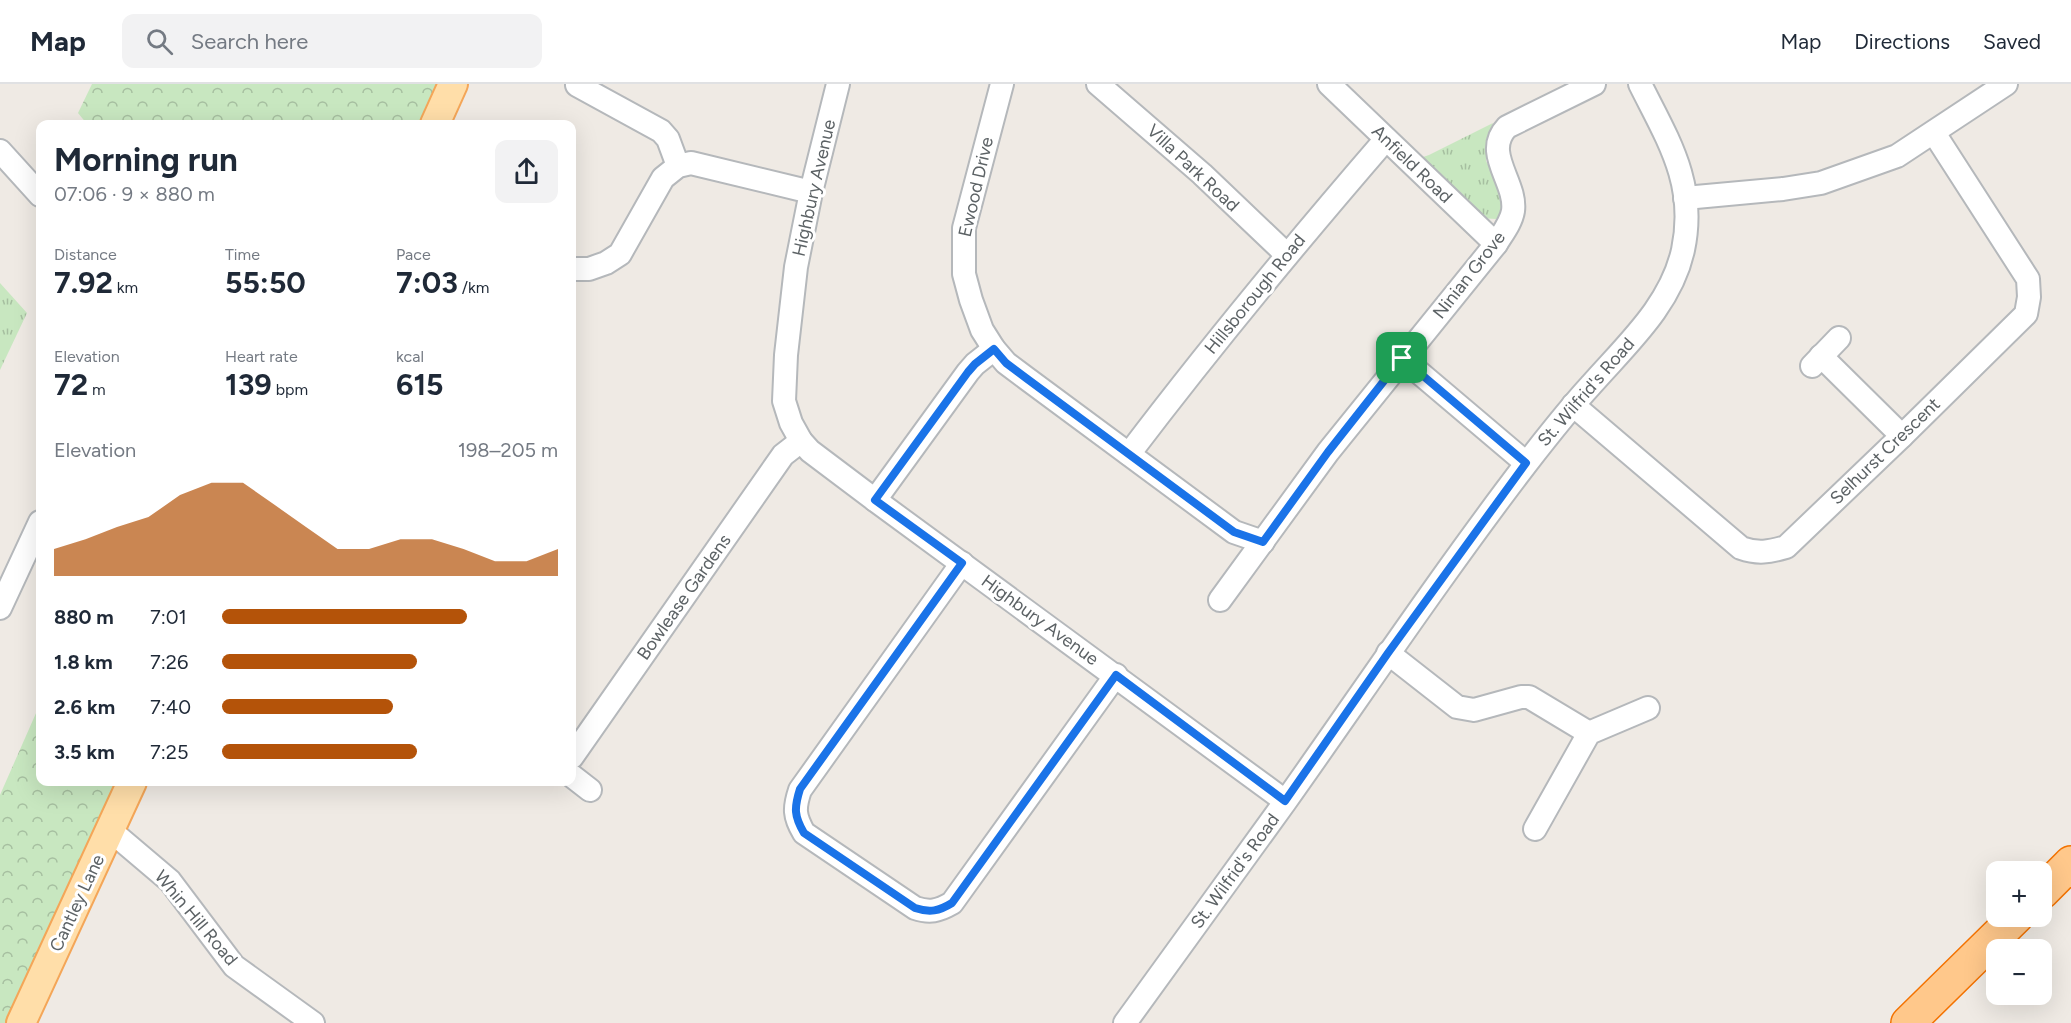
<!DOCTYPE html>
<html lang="en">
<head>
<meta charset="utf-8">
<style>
  body { margin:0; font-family:Figtree,sans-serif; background:#f2f2f3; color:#1f2937; height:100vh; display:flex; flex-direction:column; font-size:22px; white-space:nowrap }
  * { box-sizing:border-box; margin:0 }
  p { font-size:20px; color:#747a83 }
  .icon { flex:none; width:33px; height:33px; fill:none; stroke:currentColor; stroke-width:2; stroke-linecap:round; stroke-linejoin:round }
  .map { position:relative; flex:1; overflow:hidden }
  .sheet { position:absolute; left:36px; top:36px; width:540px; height:666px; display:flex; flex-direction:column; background:#fff; border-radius:12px; box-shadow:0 6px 24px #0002 }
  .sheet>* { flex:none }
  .tools { position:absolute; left:1986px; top:777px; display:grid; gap:12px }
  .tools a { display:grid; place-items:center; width:66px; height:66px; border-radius:12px; background:#fff; box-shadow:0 6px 24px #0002; font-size:30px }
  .pin { position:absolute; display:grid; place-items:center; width:51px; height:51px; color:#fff; margin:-26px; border-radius:12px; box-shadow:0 3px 9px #0006 }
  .round { display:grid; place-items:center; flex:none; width:63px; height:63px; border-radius:12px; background:#f2f2f3 }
  .head { display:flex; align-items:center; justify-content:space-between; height:102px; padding:0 18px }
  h1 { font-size:33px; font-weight:700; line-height:45px }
  .stats { display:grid; grid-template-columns:repeat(3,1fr); gap:9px; height:102px; padding:6px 18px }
  .stats div { display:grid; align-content:center }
  .stats b { font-size:30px; font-weight:700 }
  .stats small { font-size:16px; font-weight:400 }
  .stats p { font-size:16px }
  .chart { height:168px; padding:12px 18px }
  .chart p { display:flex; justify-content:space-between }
  .chart svg { width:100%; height:108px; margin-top:6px; fill:#b45309; opacity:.7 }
  ul { padding:0 18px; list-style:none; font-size:20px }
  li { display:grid; grid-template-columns:96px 72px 1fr; align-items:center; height:45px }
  li i { height:15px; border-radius:8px; background:#b45309 }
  header { display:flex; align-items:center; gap:36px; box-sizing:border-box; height:84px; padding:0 30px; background:#fff; border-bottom:2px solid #e0e1e3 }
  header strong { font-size:28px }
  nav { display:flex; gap:33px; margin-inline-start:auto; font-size:21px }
  .search { width:420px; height:54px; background:#f2f2f3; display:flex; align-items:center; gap:15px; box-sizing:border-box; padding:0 21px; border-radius:12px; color:#747a83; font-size:22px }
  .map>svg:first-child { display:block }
  .grass { fill:url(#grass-tufts) }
  .forest { fill:url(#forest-crowns) }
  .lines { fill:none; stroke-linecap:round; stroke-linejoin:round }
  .minor-casing { stroke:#b5b8bb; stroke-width:26 }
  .major-casing { stroke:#f4a658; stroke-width:32 }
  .highway-casing { stroke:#f37200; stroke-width:36 }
  .minor { stroke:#fff; stroke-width:22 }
  .major { stroke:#ffdea9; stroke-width:28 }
  .highway { stroke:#ffc88b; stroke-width:33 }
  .route-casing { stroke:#fff; stroke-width:12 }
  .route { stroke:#1a73e8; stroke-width:8 }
  .labels { text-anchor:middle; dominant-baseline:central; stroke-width:6; stroke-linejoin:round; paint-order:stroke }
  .street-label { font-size:18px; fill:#5c6265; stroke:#fff }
</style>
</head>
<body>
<header>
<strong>Map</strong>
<div class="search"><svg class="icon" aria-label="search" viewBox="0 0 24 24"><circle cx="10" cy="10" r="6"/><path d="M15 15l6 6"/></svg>Search here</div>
<nav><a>Map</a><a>Directions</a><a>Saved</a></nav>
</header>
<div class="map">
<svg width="2071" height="939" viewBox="0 0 2071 939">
  <defs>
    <pattern id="grass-tufts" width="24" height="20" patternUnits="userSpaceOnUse" patternTransform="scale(1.5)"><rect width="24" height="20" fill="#c8e7c0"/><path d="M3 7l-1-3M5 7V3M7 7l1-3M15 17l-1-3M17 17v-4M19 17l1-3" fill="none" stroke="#a6bfa0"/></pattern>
    <pattern id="forest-crowns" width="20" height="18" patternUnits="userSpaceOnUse" patternTransform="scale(1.5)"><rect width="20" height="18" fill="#c8e7c0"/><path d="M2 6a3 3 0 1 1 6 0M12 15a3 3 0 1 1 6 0" fill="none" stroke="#a6bfa0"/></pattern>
  </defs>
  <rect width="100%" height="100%" fill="#efeae4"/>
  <!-- grass -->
  <g class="grass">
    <path d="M1493 39 1486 56V77L1496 95 1503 127 1496 135 1479 134 1414 76 1429 71Z"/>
    <path d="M0 199 27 229 0 286Z"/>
  </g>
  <!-- forest -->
  <g class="forest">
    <path d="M92 0H449L431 40H87L78 29Z"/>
    <path d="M40 620V698H131L20 939H0V711Z"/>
  </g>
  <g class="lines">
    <!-- minor casing -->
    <g class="minor-casing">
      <g id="minor">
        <path d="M838 0 811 108 796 183 786 271 784 317 791 339 801 357 810 367 875 416 1285 717"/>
        <path d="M1002 0 964 144V190L971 216 982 246 994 265 1006 279 1026 294 1234 448 1263 458"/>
        <path d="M1098 0 1202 90 1286 170"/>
        <path d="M1329 0 1496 160"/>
        <path d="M577 1 661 47 668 55 678 82"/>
        <path d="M0 67 40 111"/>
        <path d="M1685 114 1783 105 1821 99 1897 72 2006 0"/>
        <path d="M572 185H589L606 179 620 170 663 94 678 82 691 79 811 108"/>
        <path d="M1821 272 1902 352"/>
        <path d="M1402 274 1526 379"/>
        <path d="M1812 282 1839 254"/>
        <path d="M1573 321 1741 464C1758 470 1769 468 1786 463L1902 352 2026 230 2029 213 2028 195 1934 49"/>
        <path d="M1129 370C1211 262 1297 158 1386 55"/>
        <path d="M875 416 968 288 975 280 994 265"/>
        <path d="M962 479 800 706C794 724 794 732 804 749L915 824C930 829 938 827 952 819L1116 591"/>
        <path d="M1220 516 1328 368 1496 160C1502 150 1511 139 1513 127 1517 98 1482 69 1507 43L1594 0"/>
        <path d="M0 524 40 438"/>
        <path d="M1388 569 1457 623 1474 626 1521 613H1529L1589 649"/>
        <path d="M572 673 783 371 801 357"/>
        <path d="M572 692 590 706"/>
        <path d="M1535 745 1589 649 1648 624"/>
        <path d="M111 747 170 797 234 882 313 939"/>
        <path d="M1125 939C1178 865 1232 792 1285 718 1365 605 1442 490 1526 380 1547 353 1568 326 1591 301 1627 260 1671 221 1683 166 1697 100 1668 56 1640 0"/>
      </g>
    </g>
    <!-- major casing -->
    <g class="major-casing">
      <g id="major">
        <path d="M435 40 453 0"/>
        <path d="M21 939 132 698"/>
      </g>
    </g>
    <!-- highway casing -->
    <g class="highway-casing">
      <g id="highway">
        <path d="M2042 808 2071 779"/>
        <path d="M1908 939 2017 832"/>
      </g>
    </g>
    <!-- minor -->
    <use href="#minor" class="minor"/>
    <!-- major -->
    <use href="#major" class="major"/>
    <!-- highway -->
    <use href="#highway" class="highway"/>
  </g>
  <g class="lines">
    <!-- route casing -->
    <g class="route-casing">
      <path id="route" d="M994 265 1006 279 1026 294 1234 448 1263 458 1328 368 1402 274 1526 379 1388 569 1285 717 1116 591 952 819C939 827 930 829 915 824L804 749C794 732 794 724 800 705L962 479 875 416 968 288 975 280Z"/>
    </g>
    <!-- route -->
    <use href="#route" class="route"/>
  </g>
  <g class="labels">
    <!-- street labels -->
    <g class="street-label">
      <text transform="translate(1412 80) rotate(44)">Anfield Road</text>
      <text transform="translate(1193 84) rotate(43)">Villa Park Road</text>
      <text transform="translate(976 103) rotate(-77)">Ewood Drive</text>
      <text transform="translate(814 104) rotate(-77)">Highbury Avenue</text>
      <text transform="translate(1469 191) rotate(-52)">Ninian Grove</text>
      <text transform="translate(1255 210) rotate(-51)">Hillsborough Road</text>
      <text transform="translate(1586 308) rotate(-49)">St. Wilfrid's Road</text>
      <text transform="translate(1885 367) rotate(-44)">Selhurst Crescent</text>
      <text transform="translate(684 513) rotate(-55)">Bowlease Gardens</text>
      <text transform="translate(1040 536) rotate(36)">Highbury Avenue</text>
      <text transform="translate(1235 787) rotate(-54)">St. Wilfrid's Road</text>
      <text transform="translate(77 819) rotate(-65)">Cantley Lane</text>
      <text transform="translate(196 834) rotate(50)">Whin Hill Road</text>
    </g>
  </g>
</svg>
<div class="tools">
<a>+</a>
<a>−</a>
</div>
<div class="pin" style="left:1402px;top:274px;background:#1e9e55"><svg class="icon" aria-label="arrive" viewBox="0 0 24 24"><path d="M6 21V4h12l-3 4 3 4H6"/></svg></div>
<section class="sheet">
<div class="head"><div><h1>Morning run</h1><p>07:06 · 9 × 880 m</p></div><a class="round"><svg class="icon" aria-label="share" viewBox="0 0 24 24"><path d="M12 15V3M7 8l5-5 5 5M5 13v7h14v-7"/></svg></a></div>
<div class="stats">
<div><p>Distance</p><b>7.92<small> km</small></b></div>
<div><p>Time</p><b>55:50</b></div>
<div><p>Pace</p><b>7:03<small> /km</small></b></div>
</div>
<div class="stats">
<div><p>Elevation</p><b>72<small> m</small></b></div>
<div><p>Heart rate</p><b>139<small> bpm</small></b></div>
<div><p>kcal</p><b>615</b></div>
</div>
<div class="chart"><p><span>Elevation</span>198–205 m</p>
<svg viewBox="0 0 160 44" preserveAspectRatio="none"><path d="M0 44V33L10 29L20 24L30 20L40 11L50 6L60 6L70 15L80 24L90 33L100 33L110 29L120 29L130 33L140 38L150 38L160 33V44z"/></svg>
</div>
<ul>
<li><b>880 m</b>7:01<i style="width:73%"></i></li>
<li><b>1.8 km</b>7:26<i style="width:58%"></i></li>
<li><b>2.6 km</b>7:40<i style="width:51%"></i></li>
<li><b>3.5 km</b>7:25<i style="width:58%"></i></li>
</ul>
</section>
</div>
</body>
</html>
